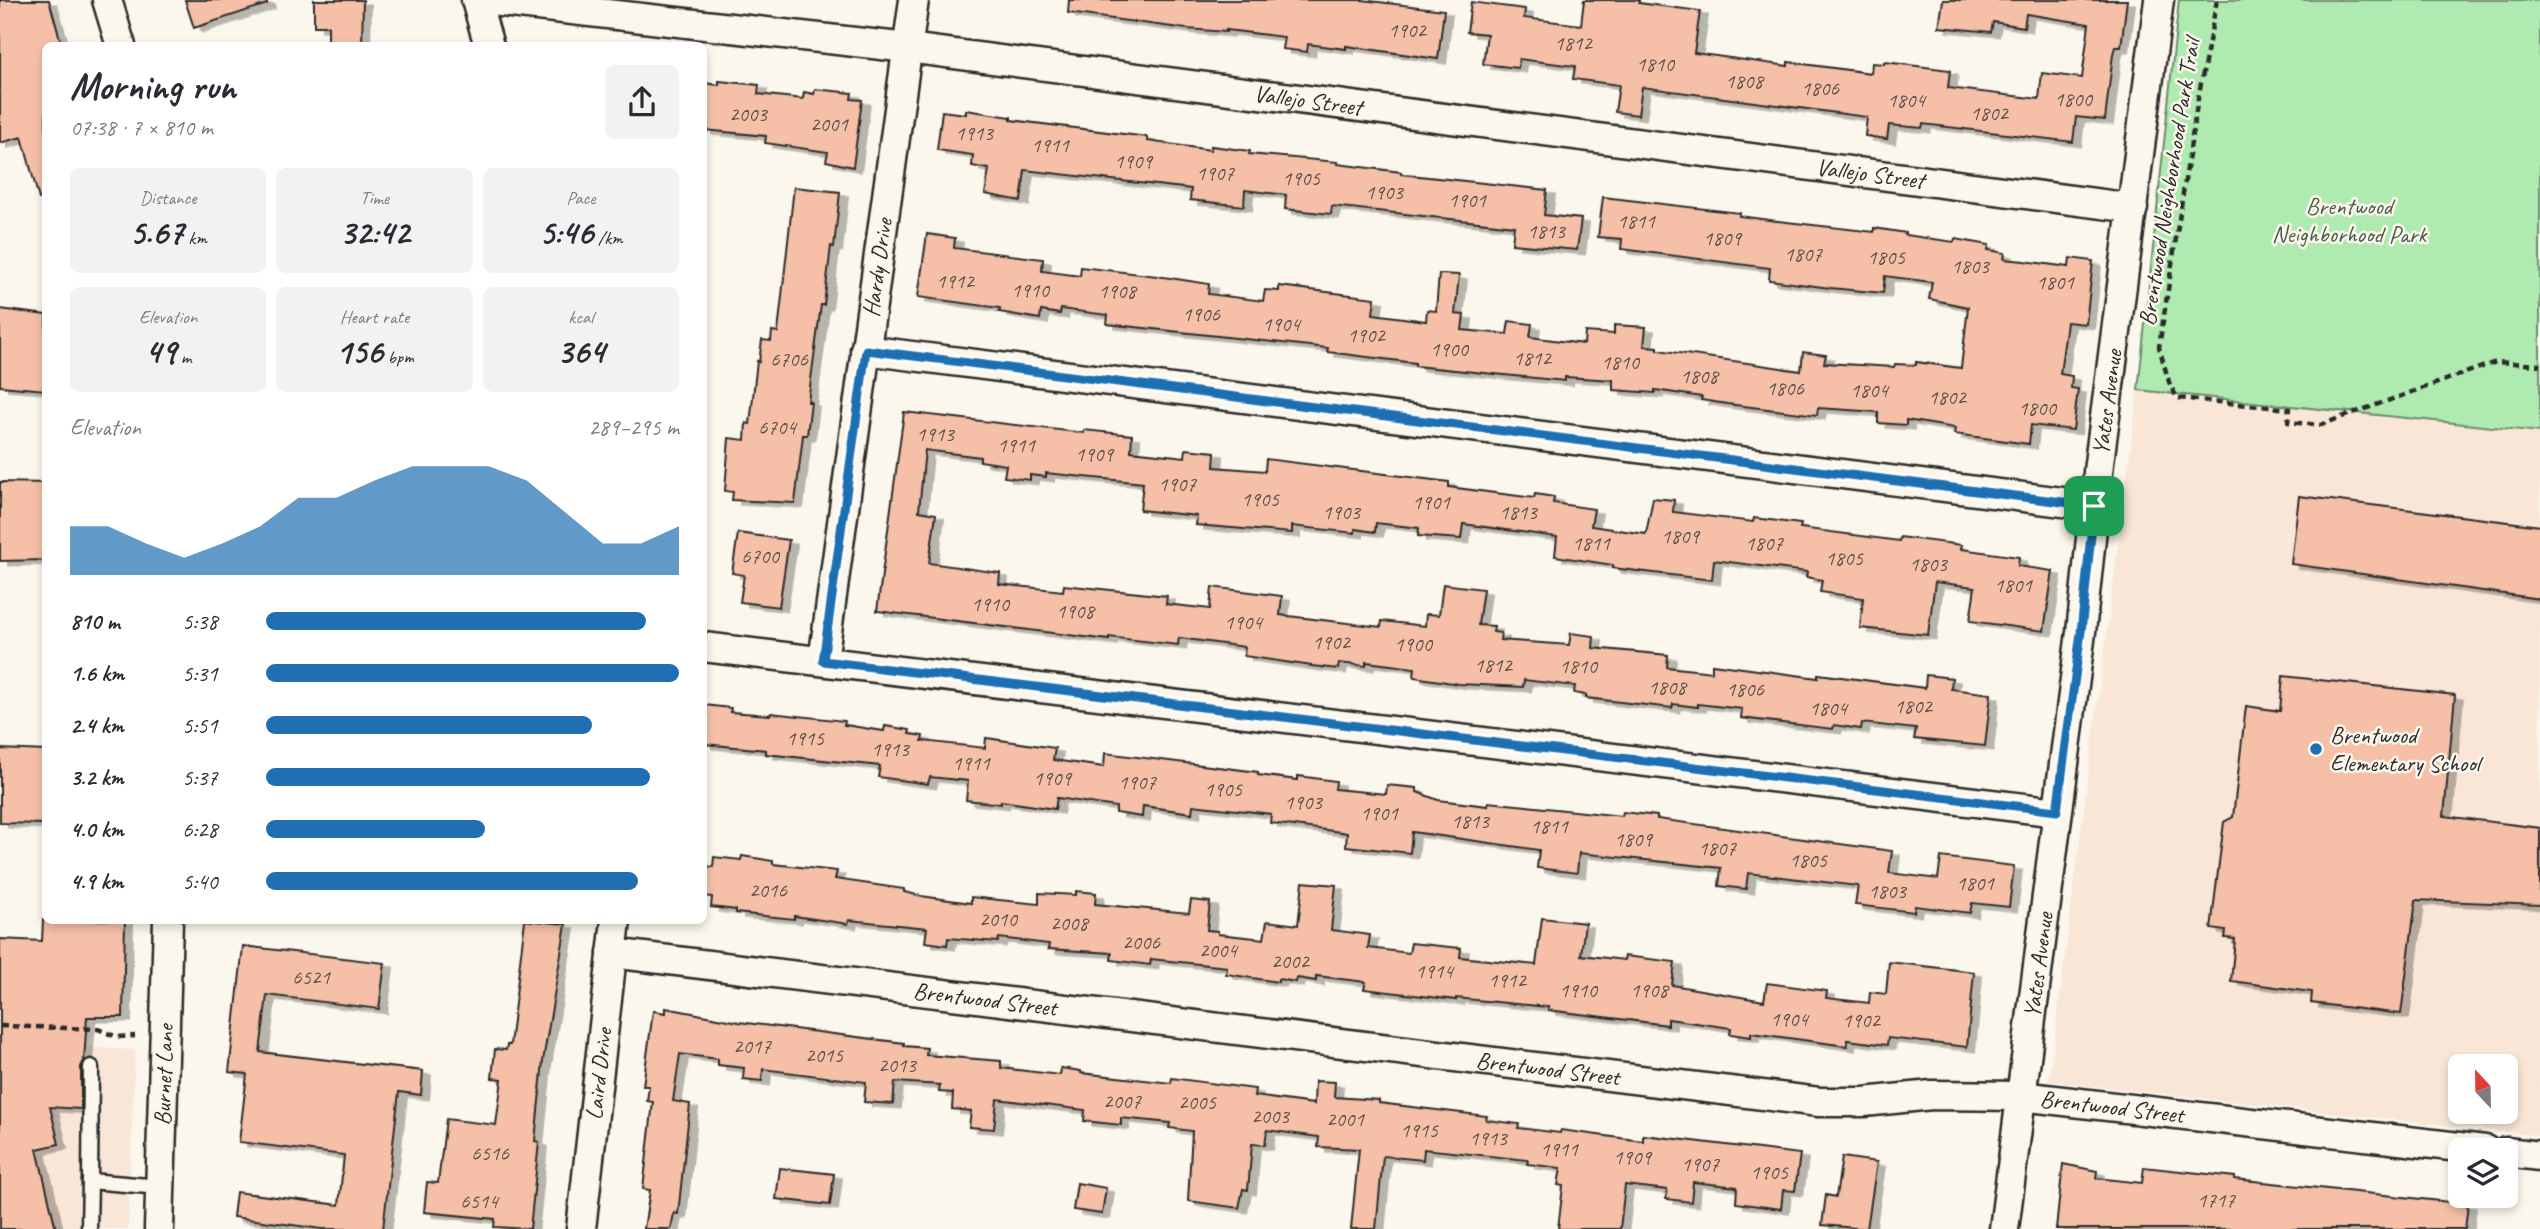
<!DOCTYPE html>
<html lang="en">
<head>
<meta charset="utf-8">
<style>
  body { margin:0; font-family:Caveat,sans-serif; background:#f2f2f3; color:#2b2b33; height:100vh; display:flex; flex-direction:column; font-size:26px; white-space:nowrap }
  * { box-sizing:border-box; margin:0 }
  p { font-size:23px; color:#7c7c81 }
  .icon { flex:none; width:38px; height:38px; fill:none; stroke:currentColor; stroke-width:2; stroke-linecap:round; stroke-linejoin:round }
  .map { position:relative; flex:1; overflow:hidden }
  .side { position:absolute; left:42px; top:42px; width:665px; height:882px; display:flex; flex-direction:column; background:#fff; border-radius:10px; box-shadow:0 4px 10px #0003 }
  .side>* { flex:none }
  .needle { width:46px; rotate:338deg }
  .buttons { position:absolute; left:2448px; top:1054px; display:grid; gap:14px }
  .buttons a { display:grid; place-items:center; width:70px; height:70px; border-radius:10px; background:#fff; box-shadow:0 4px 10px #0003; font-size:35px }
  .pin { position:absolute; display:grid; place-items:center; width:60px; height:60px; color:#fff; margin:-30px; border-radius:14px; box-shadow:0 4px 10px #0006 }
  .round { display:grid; place-items:center; flex:none; width:74px; height:74px; border-radius:10px; background:#f2f2f3 }
  .overview { display:flex; align-items:center; justify-content:space-between; height:119px; padding:0 28px }
  h1 { font-size:38px; font-weight:700; line-height:52px }
  .stats { display:grid; grid-template-columns:repeat(3,1fr); gap:10px; height:119px; padding:7px 28px }
  .stats div { display:grid; align-content:center; border-radius:10px; background:#f2f2f3; text-align:center }
  .stats b { font-size:35px; font-weight:700 }
  .stats small { font-size:19px; font-weight:400 }
  .stats p { font-size:19px }
  .chart { height:196px; padding:14px 28px }
  .chart p { display:flex; justify-content:space-between }
  .chart svg { width:100%; height:126px; margin-top:7px; fill:#1f6fb2; opacity:.7 }
  ul { padding:0 28px; list-style:none; font-size:23px }
  li { display:grid; grid-template-columns:112px 84px 1fr; align-items:center; height:52px }
  li i { height:18px; border-radius:9px; background:#1f6fb2 }
  .map>svg:first-child { display:block }
  .built { fill:#f9e6d7; fill-rule:evenodd }
  .green { fill:#afebb0; stroke:#6d8b6e; stroke-width:2 }
  .building { fill:#f5c0a7; stroke:#2b2b2b; stroke-width:2; filter:url(#shadow) }
  .lines { fill:none; stroke-linecap:round; stroke-linejoin:round }
  .service-casing { stroke:#2b2b2b; stroke-width:19 }
  .minor-casing { stroke:#2b2b2b; stroke-width:33 }
  .path { stroke:#2b2b2b; stroke-width:4.5; stroke-dasharray:7 5; stroke-linecap:butt }
  .service { stroke:#fbf7ec; stroke-width:14 }
  .minor { stroke:#fbf7ec; stroke-width:28 }
  .route-casing { stroke:#fff; stroke-width:14 }
  .route { stroke:#1f6fb2; stroke-width:9 }
  .poi-dot { fill:#1f6fb2; stroke:#fbf7ec; stroke-width:2.5 }
  .labels { text-anchor:middle; dominant-baseline:central; stroke-width:5; stroke-linejoin:round; paint-order:stroke }
  .number-label { font-size:21px; fill:#5e504a }
  .street-label { font-size:24px; fill:#2b2b2b; stroke:#fbf7ec }
  .park-label { font-size:24px; fill:#4c5b4c; stroke:#fbf7ec }
  .poi-label { font-size:24px; fill:#2b2b2b; stroke:#fbf7ec; text-anchor:start }
</style>
</head>
<body>
<div class="map">
<svg width="2540" height="1229" viewBox="0 0 2540 1229">
  <defs>
    <filter id="shadow"><feDropShadow dx="8" dy="4.5" stdDeviation="0" flood-color="#0004"/></filter>
  </defs>
  <rect width="100%" height="100%" fill="#fbf7ec"/>
  <filter id="ink" filterUnits="userSpaceOnUse"><feTurbulence type="fractalNoise" baseFrequency=".0143" numOctaves="2"/><feDisplacementMap in="SourceGraphic" scale="14" xChannelSelector="R" yChannelSelector="G"/><feConvolveMatrix kernelMatrix="1 2 1 2 8 2 1 2 1" color-interpolation-filters="sRGB"/></filter>
  <g filter="url(#ink)">
    <!-- built -->
    <g class="built">
      <path d="M2138 390 2540 432V1136L2049 1081ZM2460 1066H2506V1111H2460Z"/>
      <path d="M0 1042 135 1050 128 1229H0Z"/>
    </g>
    <!-- green -->
    <path class="green" d="M2179 0H2540V432L2138 390Z"/>
    <!-- building -->
    <g class="building">
      <path d="M0 0H49L62 46H46V198L39 199 22 137 0 143Z"/>
      <path d="M185 0H266L267 4 194 28Z"/>
      <path d="M314 0H363L362 46H328V26H314Z"/>
      <path d="M1069 0H1362L1444 10 1438 59 1346 46V49L1308 44 1307 52 1282 49 1284 37 1226 30V32L1187 29 1068 13Z"/>
      <path d="M1584 0H1639V3L1700 11 1694 53 1788 66V62L1871 73 1872 63 1884 64V62L1950 70 1948 88 2039 99 2042 73 2082 78 2089 24 2026 14 2024 27 1993 22 1991 32 1939 27 1943 0H2127L2121 47H2115L2113 54 2105 120 2076 117 2073 142 1923 124 1922 128 1889 125 1887 139 1865 136 1867 117 1642 87 1638 115 1615 112 1619 85 1573 79 1575 66 1519 59 1518 68 1483 64 1487 34 1467 32 1471 2 1525 9 1524 18 1581 25Z"/>
      <path d="M719 81 759 85 758 94 803 99 804 92 814 94 815 89 852 93 851 99 862 100 853 167 826 161 828 152 765 143 766 136 704 130V83L719 85Z"/>
      <path d="M966 110 1011 117V120L1147 137V141L1211 150V146L1250 151 1249 154 1338 162 1337 164 1401 172V174L1547 190 1544 215 1581 219 1577 250 1512 244 1514 226 1332 206 1331 214 1285 209 1286 195 1245 190 1244 206 1190 200 1191 189 1025 170 1021 201 985 194 989 169 972 166 973 155 937 150 942 111 966 114Z"/>
      <path d="M794 187 840 192 834 247 831 246 824 305H821L808 402H811L807 435H803L795 503 732 500 733 492 725 491 729 438 745 440 746 423 750 424 757 361 759 362 762 340 771 341 772 331 778 332Z"/>
      <path d="M1603 197 1740 213 1739 216 1769 220 1874 232V228L1906 233 1905 235 1954 242 1955 239 1989 245 1988 250 2005 253 2004 259 2024 261 2069 267 2070 258 2093 261 2086 324 2067 322 2060 374 2072 376 2071 388 2078 389 2073 430 2031 425 2029 444 1954 434 1955 428 1906 420V425L1878 423V412L1818 408 1817 415 1727 404 1701 400 1702 397 1655 390V393L1613 390V380L1565 377V381L1415 366V363L1327 352 1328 348 1107 324 1108 315 1061 309 1060 314 1041 311 1040 319 999 312 1000 308 918 297 927 234 955 238 954 248 1043 259 1042 271 1080 276 1081 267 1157 276 1209 284 1208 294 1263 301 1265 290 1279 291V286L1375 298 1373 314 1426 321 1427 310 1436 311 1439 274 1459 275 1455 314 1464 315 1462 330 1507 334 1509 321 1532 324 1530 337 1584 344 1585 332 1614 334V325L1646 327 1644 346 1658 347V350L1801 371 1803 352 1826 355 1824 363 1894 367 1895 364 1916 365V362L1961 368 1968 307 1929 299 1932 282 1885 276 1883 293 1830 288 1769 280 1770 268 1621 249 1622 239 1598 237Z"/>
      <path d="M0 309 46 315V390L0 386Z"/>
      <path d="M904 412 1084 433V430L1132 435 1131 451 1185 457 1186 449 1215 452 1214 467 1265 471 1266 459 1449 482V487L1534 498 1535 494 1554 497 1553 503 1594 509 1591 526 1646 534 1653 498 1674 500 1673 512 1753 522 1754 518 1801 524 1800 528 1899 541 1900 537 1962 545 1961 549 2019 557 2018 566 2053 571 2044 631 1970 621 1975 587 1935 582 1928 635 1860 628 1863 598 1820 592 1822 580 1806 577 1807 572 1714 560 1712 580 1613 568V565L1555 556 1557 537 1463 524 1461 539 1418 536 1419 528 1376 523 1375 532 1355 529V533L1292 526V533L1196 525 1197 516 1140 510 1143 483 1046 473V477L1030 475V480L1004 477 1006 465 980 461V457L925 450 919 511 936 514 929 563 1000 573 999 584 1063 591 1064 585 1167 596 1166 604 1210 609 1212 587 1282 596 1280 615 1381 627 1382 621 1425 626 1426 614 1439 615 1443 584 1483 589 1478 625 1494 626 1493 632 1501 633 1500 640 1569 645 1571 633 1594 636 1593 648 1668 655 1667 667 1712 672V664L1818 678V674L1925 688 1926 675 1952 678 1951 689 1991 694 1985 746 1914 739 1916 729 1862 723 1861 729 1834 725 1833 729 1741 718 1742 709 1698 704V707L1673 704 1672 708 1586 698V695L1574 693 1575 686 1524 680 1523 687 1459 684 1414 677 1415 668 1366 662V666L1339 663 1338 669 1312 666 1244 656 1245 647 1179 638 1178 645 1109 637V640L877 611Z"/>
      <path d="M0 482 46 483V560L0 561Z"/>
      <path d="M2299 496 2540 526V599L2291 564Z"/>
      <path d="M738 533 789 540 779 607 740 602 744 575 732 573Z"/>
      <path d="M2283 676 2455 695 2444 816 2540 828V905L2416 900 2401 1014 2311 1003 2312 992 2231 981 2235 939 2225 938 2226 931 2211 929 2224 822 2233 817 2246 706 2280 711Z"/>
      <path d="M704 705 731 708 730 712 770 715 771 713 845 721 844 725 884 731 885 726 910 730 909 734 923 736 922 741 985 748 986 738 1055 748 1053 760 1104 767 1105 753 1258 772V775L1298 780V776L1336 781 1335 789 1386 794 1387 785 1417 788V792L1438 800 1488 806V802L1622 816 1623 812 1657 816V819L1892 851 1889 873 1938 879 1941 857 2014 866 2009 907 1972 903 1970 913 1915 906 1914 912 1855 905 1858 886 1748 873 1746 889 1719 886 1721 868 1579 853 1577 873 1537 868 1539 850 1412 832 1410 853 1346 846 1347 833 1341 832 1270 823 1271 814 1193 805 1192 813 1143 806 1142 817 1116 813V807L1057 798 1055 809 1001 801V804L966 800 968 781 930 777 928 784 878 777 880 766 766 754V750L704 744Z"/>
      <path d="M0 749 46 751V824L0 823Z"/>
      <path d="M742 856 773 861V864L837 871 835 879 904 889V892L921 896 971 903V897L1039 904V893L1076 895V891L1096 893 1095 904 1189 913 1191 900 1210 902 1207 930 1218 931V934L1264 939 1267 921 1298 925 1303 882 1336 885 1331 930 1370 935 1368 948 1409 953 1411 943 1450 947 1461 948 1460 957 1536 965 1542 918 1585 923 1581 955 1624 960 1625 956 1675 962 1672 985 1764 1001 1767 983 1827 991 1826 998 1869 1003 1870 992 1886 994 1889 962 1974 972 1967 1047 1888 1038 1887 1045 1847 1040V1046L1751 1033V1037L1730 1034 1731 1028 1668 1019V1025L1548 1010V1007L1456 998V1000L1364 989 1366 982 1316 976V981L1297 978 1296 982 1278 979V982L1226 974 1227 967 1151 959 1150 965 1111 960 1112 953 1048 949 1049 944 999 938 998 942 948 938 947 945 925 942 927 928 849 920 848 924 794 916V919L736 913V910L711 907 712 897 704 896V866L713 867 714 857 741 860Z"/>
      <path d="M43 920H125L123 1017H87L84 1061 81 1067V1109L50 1107 59 1144 37 1149 56 1229H0V939L42 941Z"/>
      <path d="M525 920 566 924 543 1061 535 1141 539 1142 530 1229 494 1227 495 1219 424 1212 427 1182 438 1183 446 1119 496 1125 502 1079 492 1078 495 1049 506 1050 507 1045H510Z"/>
      <path d="M243 946 385 963 379 1009 267 995 260 1052 423 1071 421 1095 399 1092 383 1229H322L233 1217 236 1192 339 1205 344 1155 239 1142 247 1074 229 1072Z"/>
      <path d="M666 1008 739 1022 904 1043V1046L927 1048 926 1055 1001 1061V1068L1060 1075 1061 1068 1081 1071V1073L1171 1083 1172 1078 1255 1089 1254 1096 1314 1104 1315 1081 1335 1082 1334 1097 1379 1100V1103L1487 1116 1486 1120 1519 1124 1518 1128 1560 1133 1561 1130 1643 1141V1135L1800 1154 1795 1191 1783 1190 1781 1209 1736 1203 1737 1187 1693 1182 1691 1202 1666 1199 1667 1190 1625 1185 1620 1229H1558L1563 1186 1558 1185 1561 1168 1527 1164 1528 1160 1424 1149 1423 1160 1383 1156 1376 1229H1351L1359 1149 1318 1147 1319 1137 1267 1130 1265 1145 1252 1144 1248 1190 1243 1189 1239 1208 1188 1201 1192 1131 1169 1128 1170 1123 1121 1118V1125L1084 1121 1085 1110 997 1099 994 1129 969 1127 971 1111 952 1109 953 1093 939 1092 940 1085 895 1082 893 1104 864 1102 866 1082 763 1069 762 1081 743 1079 744 1068 718 1065V1059L680 1054 673 1101 690 1104 678 1214 674 1213 671 1229H644L650 1190 643 1189 653 1102 647 1101 649 1086H643L653 1011 666 1013Z"/>
      <path d="M1842 1157 1877 1162 1867 1229 1822 1225 1826 1195 1836 1197Z"/>
      <path d="M2063 1164 2097 1171 2096 1178 2142 1183 2144 1167 2235 1177V1179L2468 1204 2465 1229H2056Z"/>
      <path d="M780 1168 834 1174 830 1205 776 1199Z"/>
      <path d="M1077 1183 1106 1188 1102 1214 1073 1210Z"/>
    </g>
    <g class="lines">
      <!-- service casing -->
      <g class="service-casing">
        <g id="service">
          <path d="M90 1181 91 1067"/>
          <path d="M89 1229 90 1181 160 1187"/>
        </g>
      </g>
      <!-- minor casing -->
      <g class="minor-casing">
        <g id="minor">
          <path d="M107 0 121 46"/>
          <path d="M476 0 489 46"/>
          <path id="s1" d="M483 0 908 48 2133 208"/>
          <path d="M865 350 2094 506"/>
          <path d="M704 647 2057 812"/>
          <path id="s2" d="M823 661 914 0"/>
          <path id="s3" d="M612 953 1819 1102H1864L1932 1095 2021 1096 2485 1150"/>
          <path d="M2506 1152 2540 1156"/>
          <path id="s4" d="M159 1229 168 920"/>
          <path id="s5" d="M581 1229 616 920"/>
          <path id="s6" d="M2004 1229 2081 632 2099 463 2159 0"/>
        </g>
      </g>
      <!-- path -->
      <g class="path">
        <path d="M2217 0 2197 104 2159 347 2169 382 2177 398 2290 409 2288 422 2320 425 2496 362 2540 365"/>
        <path d="M0 1026 98 1029 117 1037 135 1036"/>
      </g>
      <!-- service -->
      <use href="#service" class="service"/>
      <!-- minor -->
      <use href="#minor" class="minor"/>
    </g>
  </g>
  <g class="lines" filter="url(#ink)">
    <!-- route casing -->
    <g class="route-casing">
      <path id="route" d="M866 350 2094 506 2081 632 2057 811 823 661Z"/>
    </g>
    <!-- route -->
    <use href="#route" class="route"/>
  </g>
  <!-- markers -->
  <circle class="poi-dot" cx="2316" cy="749" r="7"/>
  <g class="labels">
    <!-- number labels -->
    <g class="number-label">
      <text x="1407" y="30">1902</text>
      <text x="1573" y="43">1812</text>
      <text x="1655" y="64">1810</text>
      <text x="1744" y="81">1808</text>
      <text x="1820" y="88">1806</text>
      <text x="2073" y="99">1800</text>
      <text x="1906" y="100">1804</text>
      <text x="1989" y="113">1802</text>
      <text x="748" y="114">2003</text>
      <text x="829" y="124">2001</text>
      <text x="974" y="133">1913</text>
      <text x="1050" y="145">1911</text>
      <text x="1133" y="161">1909</text>
      <text x="1215" y="173">1907</text>
      <text x="1301" y="178">1905</text>
      <text x="1384" y="192">1903</text>
      <text x="1467" y="200">1901</text>
      <text x="1636" y="221">1811</text>
      <text x="1546" y="231">1813</text>
      <text x="1722" y="238">1809</text>
      <text x="1803" y="254">1807</text>
      <text x="1886" y="257">1805</text>
      <text x="1970" y="266">1803</text>
      <text x="955" y="281">1912</text>
      <text x="2055" y="282">1801</text>
      <text x="1030" y="290">1910</text>
      <text x="1117" y="291">1908</text>
      <text x="1201" y="314">1906</text>
      <text x="1281" y="324">1904</text>
      <text x="1366" y="335">1902</text>
      <text x="1449" y="349">1900</text>
      <text x="1532" y="358">1812</text>
      <text x="789" y="359">6706</text>
      <text x="1620" y="362">1810</text>
      <text x="1699" y="376">1808</text>
      <text x="1785" y="388">1806</text>
      <text x="1869" y="390">1804</text>
      <text x="1947" y="397">1802</text>
      <text x="2037" y="408">1800</text>
      <text x="777" y="427">6704</text>
      <text x="935" y="434">1913</text>
      <text x="1016" y="445">1911</text>
      <text x="1094" y="454">1909</text>
      <text x="1177" y="484">1907</text>
      <text x="1260" y="499">1905</text>
      <text x="1431" y="502">1901</text>
      <text x="1341" y="512">1903</text>
      <text x="1518" y="512">1813</text>
      <text x="1680" y="536">1809</text>
      <text x="1591" y="543">1811</text>
      <text x="1764" y="543">1807</text>
      <text x="760" y="556">6700</text>
      <text x="1844" y="558">1805</text>
      <text x="1928" y="564">1803</text>
      <text x="2013" y="585">1801</text>
      <text x="990" y="604">1910</text>
      <text x="1075" y="611">1908</text>
      <text x="1243" y="622">1904</text>
      <text x="1331" y="642">1902</text>
      <text x="1413" y="644">1900</text>
      <text x="1493" y="665">1812</text>
      <text x="1578" y="666">1810</text>
      <text x="1667" y="687">1808</text>
      <text x="1745" y="689">1806</text>
      <text x="1913" y="706">1802</text>
      <text x="1828" y="708">1804</text>
      <text x="805" y="738">1915</text>
      <text x="890" y="749">1913</text>
      <text x="971" y="763">1911</text>
      <text x="1052" y="778">1909</text>
      <text x="1137" y="782">1907</text>
      <text x="1223" y="789">1905</text>
      <text x="1303" y="802">1903</text>
      <text x="1379" y="813">1901</text>
      <text x="1470" y="821">1813</text>
      <text x="1549" y="826">1811</text>
      <text x="1633" y="839">1809</text>
      <text x="1717" y="848">1807</text>
      <text x="1808" y="860">1805</text>
      <text x="1975" y="883">1801</text>
      <text x="768" y="890">2016</text>
      <text x="1887" y="891">1803</text>
      <text x="998" y="919">2010</text>
      <text x="1069" y="923">2008</text>
      <text x="1141" y="942">2006</text>
      <text x="1218" y="950">2004</text>
      <text x="1290" y="961">2002</text>
      <text x="1434" y="971">1914</text>
      <text x="311" y="977">6521</text>
      <text x="1507" y="980">1912</text>
      <text x="1578" y="990">1910</text>
      <text x="1649" y="990">1908</text>
      <text x="1789" y="1019">1904</text>
      <text x="1861" y="1020">1902</text>
      <text x="752" y="1046">2017</text>
      <text x="824" y="1055">2015</text>
      <text x="897" y="1065">2013</text>
      <text x="1122" y="1101">2007</text>
      <text x="1197" y="1102">2005</text>
      <text x="1270" y="1116">2003</text>
      <text x="1345" y="1119">2001</text>
      <text x="1419" y="1130">1915</text>
      <text x="1488" y="1138">1913</text>
      <text x="1559" y="1149">1911</text>
      <text x="490" y="1153">6516</text>
      <text x="1632" y="1157">1909</text>
      <text x="1700" y="1164">1907</text>
      <text x="1769" y="1172">1905</text>
      <text x="2216" y="1200">1717</text>
      <text x="479" y="1201">6514</text>
    </g>
    <!-- street labels -->
    <g class="street-label">
      <text stroke="none"><textPath href="#s1" startOffset="831">Vallejo Street</textPath></text>
      <text stroke="none"><textPath href="#s1" startOffset="1398">Vallejo Street</textPath></text>
      <text transform="translate(2169 182) rotate(-81)">Brentwood Neighborhood Park Trail</text>
      <text stroke="none"><textPath href="#s2" startOffset="397">Hardy Drive</textPath></text>
      <text stroke="none"><textPath href="#s6" startOffset="833">Yates Avenue</textPath></text>
      <text stroke="none"><textPath href="#s6" startOffset="266">Yates Avenue</textPath></text>
      <text stroke="none"><textPath href="#s3" startOffset="376">Brentwood Street</textPath></text>
      <text stroke="none"><textPath href="#s3" startOffset="943">Brentwood Street</textPath></text>
      <text stroke="none"><textPath href="#s4" startOffset="154">Burnet Lane</textPath></text>
      <text stroke="none"><textPath href="#s5" startOffset="156">Laird Drive</textPath></text>
      <text stroke="none"><textPath href="#s3" startOffset="1510">Brentwood Street</textPath></text>
    </g>
    <!-- park labels -->
    <g class="park-label">
      <text x="2349" y="206">Brentwood<tspan x="2349" dy="28">Neighborhood Park</tspan></text>
    </g>
    <!-- poi labels -->
    <g class="poi-label">
      <text x="2330" y="735">Brentwood<tspan x="2330" dy="28">Elementary School</tspan></text>
    </g>
  </g>
</svg>
<div class="buttons">
<a><svg class="needle" viewBox="-14 -14 28 28"><path d="M0-13l5 13h-10z" fill="#e53935"/><path d="M0 13l5-13h-10z" fill="#7c7c81"/></svg></a>
<a><svg class="icon" aria-label="layers" viewBox="0 0 24 24"><path d="M12 4l9 5-9 5-9-5zM3 14l9 5 9-5"/></svg></a>
</div>
<div class="pin" style="left:2094px;top:506px;background:#1e9e55"><svg class="icon" aria-label="arrive" viewBox="0 0 24 24"><path d="M6 21V4h12l-3 4 3 4H6"/></svg></div>
<section class="side">
<div class="overview"><div><h1>Morning run</h1><p>07:38 · 7 × 810 m</p></div><a class="round"><svg class="icon" aria-label="share" viewBox="0 0 24 24"><path d="M12 15V3M7 8l5-5 5 5M5 13v7h14v-7"/></svg></a></div>
<div class="stats">
<div><p>Distance</p><b>5.67<small> km</small></b></div>
<div><p>Time</p><b>32:42</b></div>
<div><p>Pace</p><b>5:46<small> /km</small></b></div>
</div>
<div class="stats">
<div><p>Elevation</p><b>49<small> m</small></b></div>
<div><p>Heart rate</p><b>156<small> bpm</small></b></div>
<div><p>kcal</p><b>364</b></div>
</div>
<div class="chart"><p><span>Elevation</span>289–295 m</p>
<svg viewBox="0 0 160 44" preserveAspectRatio="none"><path d="M0 44V27L10 27L20 33L30 38L40 33L50 27L60 17L70 17L80 11L90 6L100 6L110 6L120 11L130 22L140 33L150 33L160 27V44z"/></svg>
</div>
<ul>
<li><b>810 m</b>5:38<i style="width:92%"></i></li>
<li><b>1.6 km</b>5:31<i style="width:100%"></i></li>
<li><b>2.4 km</b>5:51<i style="width:79%"></i></li>
<li><b>3.2 km</b>5:37<i style="width:93%"></i></li>
<li><b>4.0 km</b>6:28<i style="width:53%"></i></li>
<li><b>4.9 km</b>5:40<i style="width:90%"></i></li>
</ul>
</section>
</div>
</body>
</html>
